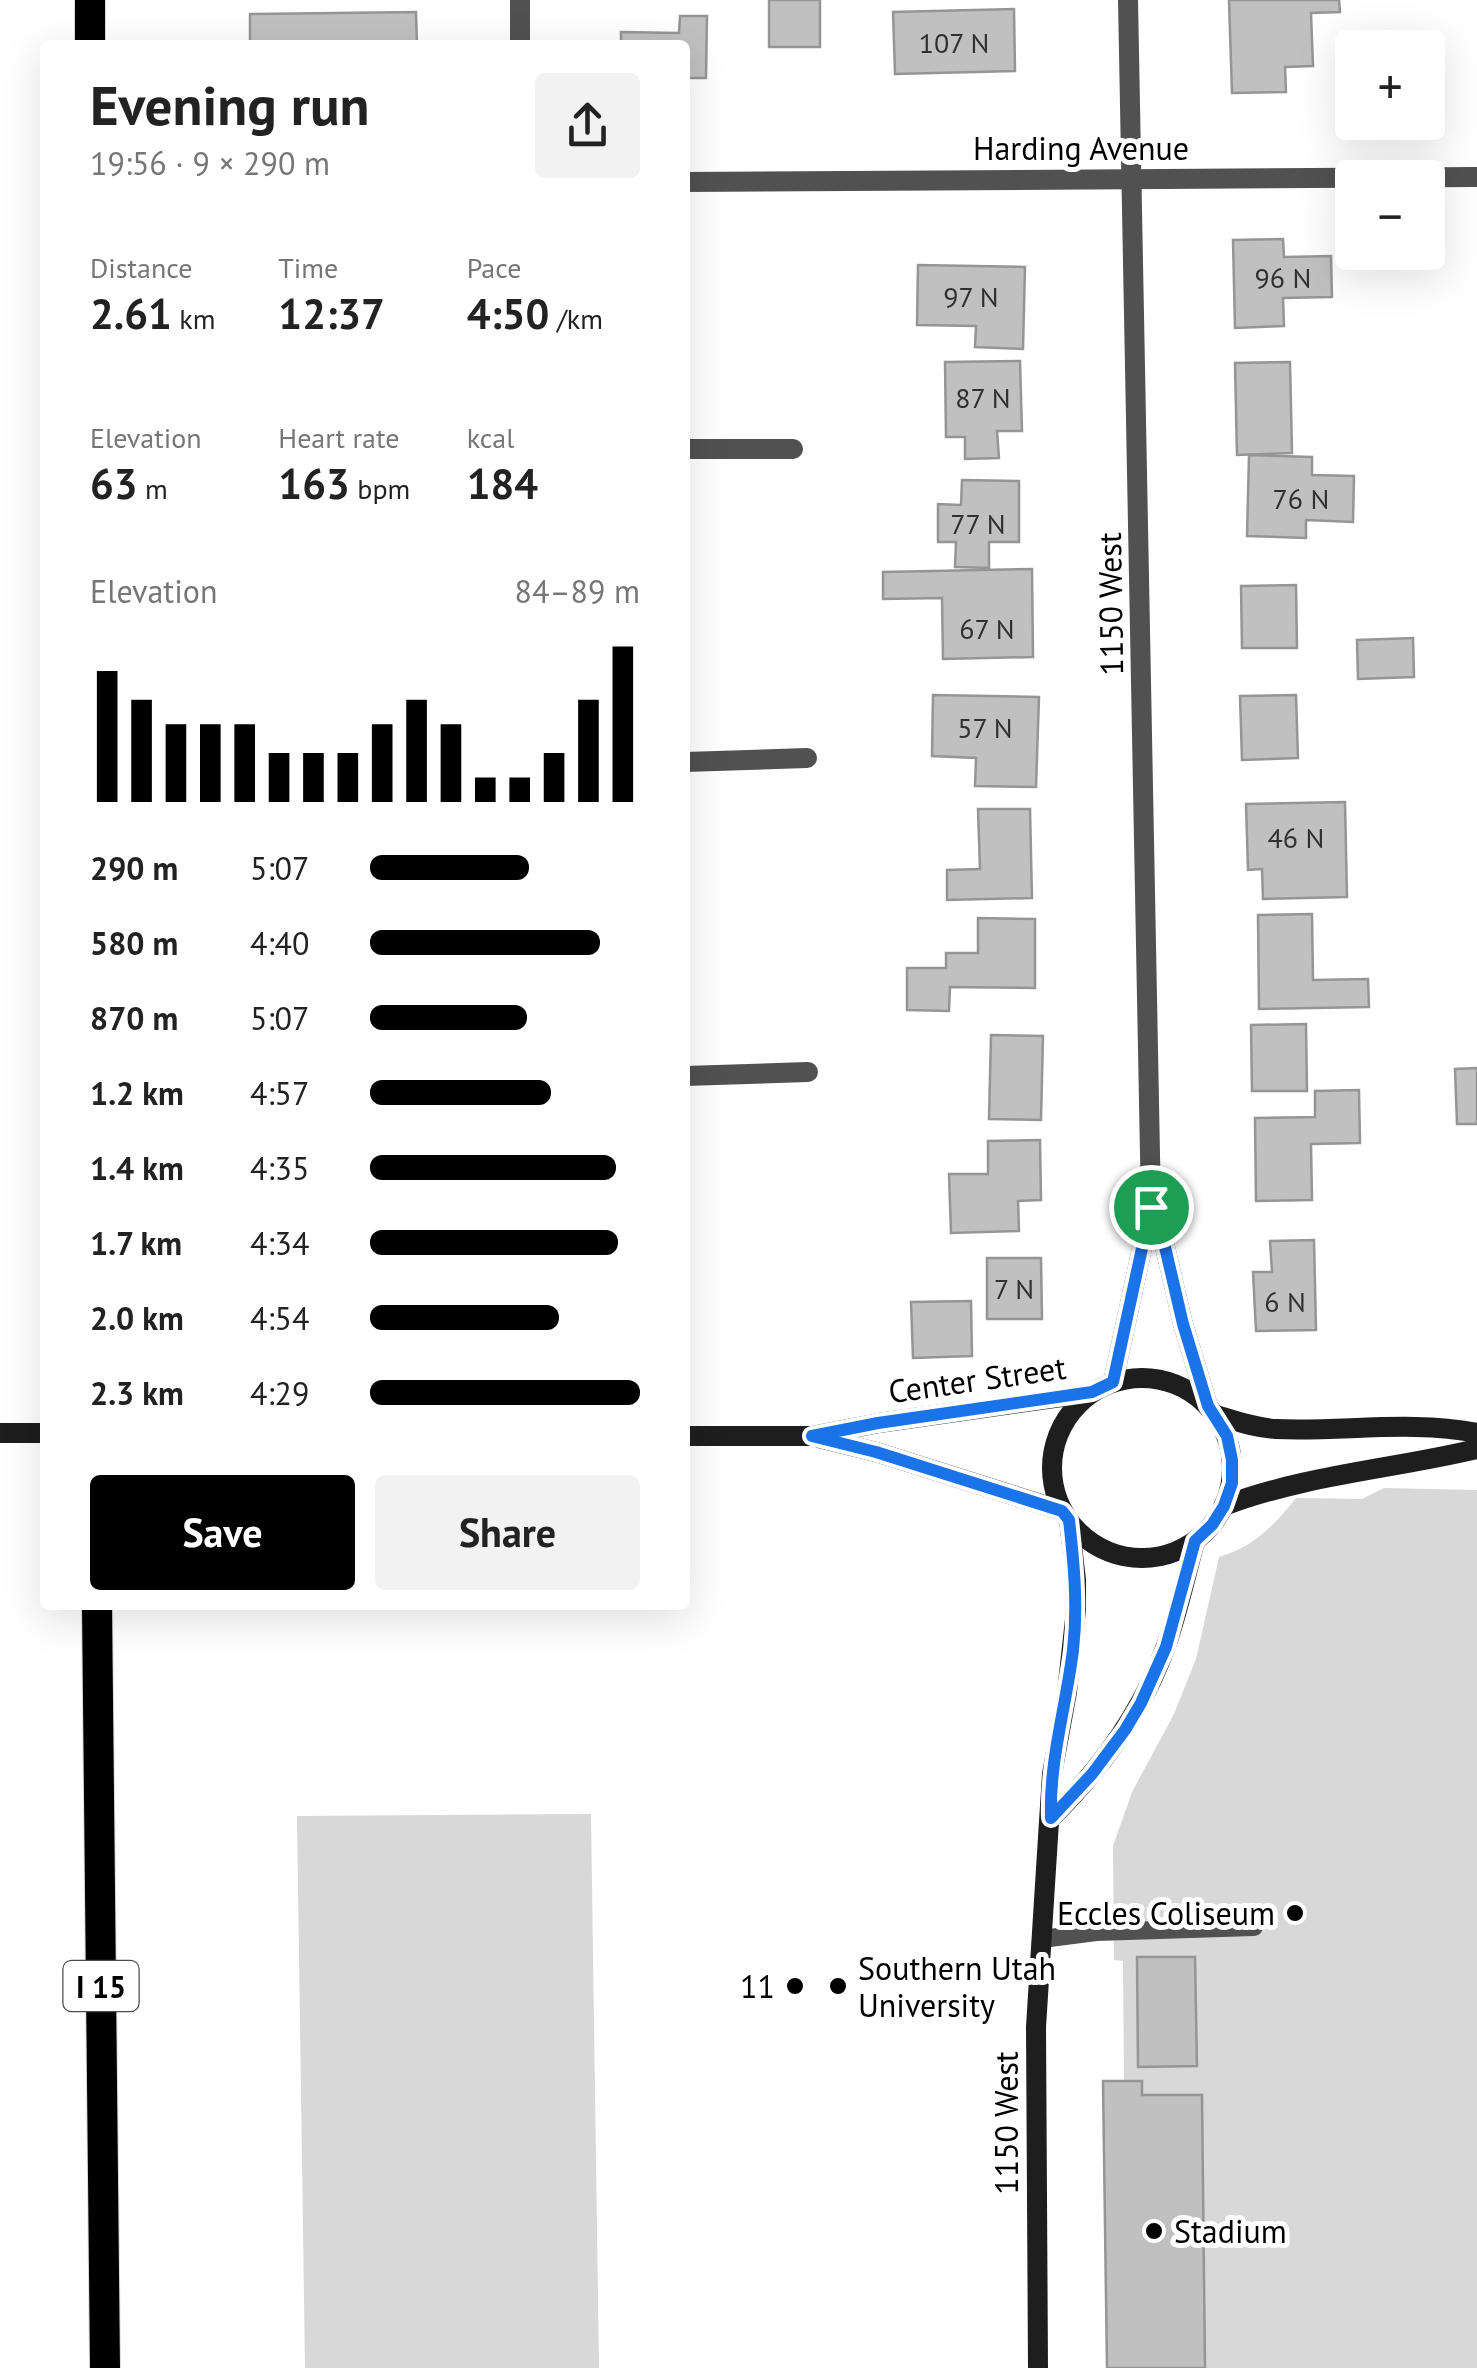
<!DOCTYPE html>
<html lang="en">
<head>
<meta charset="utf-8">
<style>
  body { margin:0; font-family:"PT Sans",sans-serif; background:#f2f2f2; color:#222; height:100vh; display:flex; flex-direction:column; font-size:38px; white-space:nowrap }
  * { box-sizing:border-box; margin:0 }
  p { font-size:32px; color:#767676 }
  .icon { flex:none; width:55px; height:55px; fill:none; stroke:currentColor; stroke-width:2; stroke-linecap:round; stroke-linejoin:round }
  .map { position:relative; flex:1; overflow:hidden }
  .details { position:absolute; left:40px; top:40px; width:650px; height:1570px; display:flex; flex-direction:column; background:#fff; border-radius:10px; box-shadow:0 10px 40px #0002 }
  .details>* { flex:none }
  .controls { position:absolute; left:1335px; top:30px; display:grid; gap:20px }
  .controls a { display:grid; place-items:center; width:110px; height:110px; border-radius:10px; background:#fff; box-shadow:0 10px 40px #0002; font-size:50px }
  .pin { position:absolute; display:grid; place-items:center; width:85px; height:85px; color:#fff; margin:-42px; border:5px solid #fff; border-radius:50%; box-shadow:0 2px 10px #0007 }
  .round { display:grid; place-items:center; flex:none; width:105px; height:105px; border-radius:10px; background:#f2f2f2 }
  .overview { display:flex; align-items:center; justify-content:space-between; height:170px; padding:0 50px }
  h1 { font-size:55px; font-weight:800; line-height:75px }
  .stats { display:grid; grid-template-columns:repeat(3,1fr); gap:15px; height:170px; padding:10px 50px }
  .stats div { display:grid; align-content:center }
  .stats b { font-size:42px; font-weight:800 }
  .stats small { font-size:28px; font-weight:400 }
  .stats p { font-size:28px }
  .chart { height:280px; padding:20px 50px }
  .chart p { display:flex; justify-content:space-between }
  .chart svg { width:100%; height:180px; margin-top:10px; stroke:#000; stroke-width:6 }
  .cta { display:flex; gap:20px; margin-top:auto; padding:20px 50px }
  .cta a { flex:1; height:115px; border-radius:10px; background:#000; color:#fff; font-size:40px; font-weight:800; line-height:115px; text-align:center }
  .cta a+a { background:#f2f2f2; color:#222 }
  ul { padding:0 50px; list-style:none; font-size:32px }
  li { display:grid; grid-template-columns:160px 120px 1fr; align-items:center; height:75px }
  li i { height:25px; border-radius:12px; background:#000 }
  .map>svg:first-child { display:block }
  .green { fill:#d8d8d8 }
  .building { fill:#c0c0c0; stroke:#959595; stroke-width:2.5 }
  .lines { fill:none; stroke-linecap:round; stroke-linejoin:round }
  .highway-casing { stroke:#dbdbdb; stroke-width:32 }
  .lane { stroke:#515151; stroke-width:18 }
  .street { stroke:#515151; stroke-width:20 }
  .secondary { stroke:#1e1e1e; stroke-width:20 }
  .highway { stroke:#000; stroke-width:30 }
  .route-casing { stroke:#fff; stroke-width:20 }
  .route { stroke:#1a73e8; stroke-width:12 }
  .poi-dot { fill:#000; stroke:#fff; stroke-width:4 }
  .labels { text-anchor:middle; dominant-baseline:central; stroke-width:10; stroke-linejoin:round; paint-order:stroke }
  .number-label { font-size:28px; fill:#303030 }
  .shield { fill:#fff; stroke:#4c4c4c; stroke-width:2.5 }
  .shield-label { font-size:30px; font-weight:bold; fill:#000 }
  .street-label { font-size:32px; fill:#000; stroke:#fff }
  .poi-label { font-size:32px; fill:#000; stroke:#fff; text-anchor:end }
</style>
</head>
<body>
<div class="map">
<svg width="1477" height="2368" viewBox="0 0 1477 2368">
  <rect width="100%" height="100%" fill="#fff"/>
  <!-- green -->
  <g class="green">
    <path d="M1384 1488 1477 1490V2368H1107L1103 2081H1124L1123 1961 1114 1960 1113 1846 1132 1792 1174 1714 1196 1659 1219 1557C1252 1548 1275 1525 1296 1498L1362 1499Z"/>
    <path d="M591 1814 599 2368H305L297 1816Z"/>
  </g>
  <!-- building -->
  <g class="building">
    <rect x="769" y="0" width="51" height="47"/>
    <path d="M1229 0H1339L1340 12 1311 13 1313 66 1285 67 1286 92 1232 93Z"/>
    <path d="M1014 9 1015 71 895 74 893 12Z"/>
    <path d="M416 12 417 45H250V14Z"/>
    <path d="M680 16H707L706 78H685V45H621V32L679 33Z"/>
    <path d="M1283 239 1284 257 1331 256 1332 297 1283 298 1284 326 1235 328 1233 240Z"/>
    <path d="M918 265 1025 267 1023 349 975 347 976 326 917 325Z"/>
    <path d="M1020 361 1022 431H997L999 458 965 459V437H946L945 362Z"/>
    <path d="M1290 362 1292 453 1237 455 1235 363Z"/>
    <path d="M1249 455 1312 457V475L1354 476 1353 522 1306 520V538L1247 536Z"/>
    <path d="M962 480 1019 481V542H989V568L955 567 956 542H938V504L961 505Z"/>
    <path d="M1032 569 1033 657 943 659 942 598 883 599V572Z"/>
    <path d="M1296 585 1297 648H1242L1241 586Z"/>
    <path d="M1413 638 1414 677 1358 679 1357 640Z"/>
    <path d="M933 695 1039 697 1036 787 975 786 976 758 932 756Z"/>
    <path d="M1296 695 1298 758 1242 760 1240 696Z"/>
    <path d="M1345 802 1347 897 1263 899 1262 869 1248 870 1246 804Z"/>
    <path d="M978 809H1030L1032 898 947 900V870L980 869Z"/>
    <path d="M1312 914 1313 980 1368 979 1369 1007 1259 1009 1258 915Z"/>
    <path d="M978 918 1035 919V988L950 987 949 1011 907 1010V968H946V953H978Z"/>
    <path d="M1306 1024 1307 1091H1252L1251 1025Z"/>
    <path d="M991 1035 1043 1036 1041 1120 989 1119Z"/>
    <path d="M1477 1068V1124H1457L1455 1069Z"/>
    <path d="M1359 1090 1360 1143 1311 1144 1312 1200 1256 1201 1255 1118 1315 1117V1091Z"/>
    <path d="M1040 1140 1041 1200 1018 1201 1019 1231 951 1233 949 1174H988V1141Z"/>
    <path d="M1314 1240 1316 1330 1256 1331 1253 1272H1272L1270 1241Z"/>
    <path d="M987 1258H1041L1042 1319H987Z"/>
    <path d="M971 1301 972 1356 913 1358 911 1302Z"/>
    <path d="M1137 1957H1195L1197 2066 1138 2067Z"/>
    <path d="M1103 2081H1142V2095H1202L1205 2368H1107Z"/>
  </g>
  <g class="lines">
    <!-- highway casing -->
    <g class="highway-casing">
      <g id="highway">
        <path d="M90 0V45"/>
        <path d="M97 1605 105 2368"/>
      </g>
    </g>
    <!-- lane -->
    <path class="lane" d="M1042 1939 1096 1932 1254 1927"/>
    <!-- street -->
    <g class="street">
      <path d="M520 0V45"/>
      <path d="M685 182 1477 177"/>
      <path d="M685 449H793"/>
      <path d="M685 762 807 758"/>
      <path d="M685 1076 808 1072"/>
      <path d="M1152 1209 1165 1247 1183 1324 1208 1406"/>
      <path d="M1113 1382 1151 1207 1128 0"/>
    </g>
    <!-- secondary -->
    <g class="secondary">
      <circle cx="1142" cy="1468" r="90"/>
      <path d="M1216 1415C1236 1421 1256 1428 1276 1429 1342 1432 1412 1420 1477 1433"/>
      <path d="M0 1433H45"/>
      <path d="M685 1436H812L879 1423 1090 1393"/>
      <path d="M819 1438 876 1452 1063 1511"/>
      <path d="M1224 1506C1305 1475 1393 1469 1477 1449"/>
      <path d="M1051 1818C1101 1769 1142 1712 1166 1646 1178 1612 1186 1576 1195 1541"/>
      <path d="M1038 2368 1036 2027 1052 1774 1067 1692 1076 1610V1580L1069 1520"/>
    </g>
    <!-- highway -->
    <use href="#highway" class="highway"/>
  </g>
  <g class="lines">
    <!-- route casing -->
    <g class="route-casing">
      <path id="route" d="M1151 1207 1165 1247 1183 1324 1208 1406 1227 1436 1232 1460V1483L1224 1506 1212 1525 1195 1541 1166 1647 1141 1703 1125 1730 1092 1774 1051 1818C1049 1761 1066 1707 1073 1650 1078 1606 1074 1564 1069 1520L1062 1511 876 1452 812 1436 878 1423 1092 1392 1113 1382Z"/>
    </g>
    <!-- route -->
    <use href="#route" class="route"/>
  </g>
  <!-- markers -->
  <g class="poi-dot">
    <circle cx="1295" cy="1913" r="10"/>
    <circle cx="795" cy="1986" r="10"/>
    <circle cx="838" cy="1986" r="10"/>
    <circle cx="1154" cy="2231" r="10"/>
  </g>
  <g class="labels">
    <!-- number labels -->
    <g class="number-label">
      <text x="954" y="42">107 N</text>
      <text x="1283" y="277">96 N</text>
      <text x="971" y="296">97 N</text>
      <text x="983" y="397">87 N</text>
      <text x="1301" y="498">76 N</text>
      <text x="978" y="523">77 N</text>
      <text x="987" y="628">67 N</text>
      <text x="985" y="727">57 N</text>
      <text x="1296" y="837">46 N</text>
      <text x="1014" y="1288">7 N</text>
      <text x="1285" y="1301">6 N</text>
    </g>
    <!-- shield labels -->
    <rect class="shield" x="63.5" y="1961" width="75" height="50" rx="8"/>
    <g class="shield-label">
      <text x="101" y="1986">I 15</text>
    </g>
    <!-- street labels -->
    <g class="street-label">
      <text x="1081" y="148">Harding Avenue</text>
      <text transform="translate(1110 604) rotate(-91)">1150 West</text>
      <text transform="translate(977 1379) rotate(-8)">Center Street</text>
      <text transform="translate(1006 2123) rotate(-90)">1150 West</text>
    </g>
    <!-- poi labels -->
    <g class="poi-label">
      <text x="1275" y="1913">Eccles Coliseum</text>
      <text x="858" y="1968" text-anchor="start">Southern Utah<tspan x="858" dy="37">University</tspan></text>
      <text x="775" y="1986">11</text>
      <text x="1174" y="2231" text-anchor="start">Stadium</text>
    </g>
  </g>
</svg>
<div class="controls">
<a>+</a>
<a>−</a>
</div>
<div class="pin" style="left:1151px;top:1207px;background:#1e9e55"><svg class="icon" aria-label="arrive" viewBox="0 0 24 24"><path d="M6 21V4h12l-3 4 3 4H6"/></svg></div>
<section class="details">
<div class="overview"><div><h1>Evening run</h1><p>19:56 · 9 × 290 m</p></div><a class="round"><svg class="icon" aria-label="share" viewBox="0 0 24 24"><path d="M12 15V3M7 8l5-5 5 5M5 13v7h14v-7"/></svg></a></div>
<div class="stats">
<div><p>Distance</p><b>2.61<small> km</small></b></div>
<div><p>Time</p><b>12:37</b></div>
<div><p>Pace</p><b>4:50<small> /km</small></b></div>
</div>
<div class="stats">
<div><p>Elevation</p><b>63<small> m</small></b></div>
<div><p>Heart rate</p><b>163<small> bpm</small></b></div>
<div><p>kcal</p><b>184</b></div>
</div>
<div class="chart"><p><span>Elevation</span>84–89 m</p>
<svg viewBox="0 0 160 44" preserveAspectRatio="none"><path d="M5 44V12M15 44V19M25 44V25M35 44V25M45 44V25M55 44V32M65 44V32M75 44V32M85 44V25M95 44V19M105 44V25M115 44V38M125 44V38M135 44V32M145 44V19M155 44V6"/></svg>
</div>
<ul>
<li><b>290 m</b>5:07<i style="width:59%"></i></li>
<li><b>580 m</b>4:40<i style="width:85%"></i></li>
<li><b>870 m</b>5:07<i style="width:58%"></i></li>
<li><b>1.2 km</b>4:57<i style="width:67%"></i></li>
<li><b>1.4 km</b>4:35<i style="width:91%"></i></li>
<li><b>1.7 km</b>4:34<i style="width:92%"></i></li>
<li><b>2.0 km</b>4:54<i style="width:70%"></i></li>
<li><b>2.3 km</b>4:29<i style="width:100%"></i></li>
</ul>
<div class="cta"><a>Save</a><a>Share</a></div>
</section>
</div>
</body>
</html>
